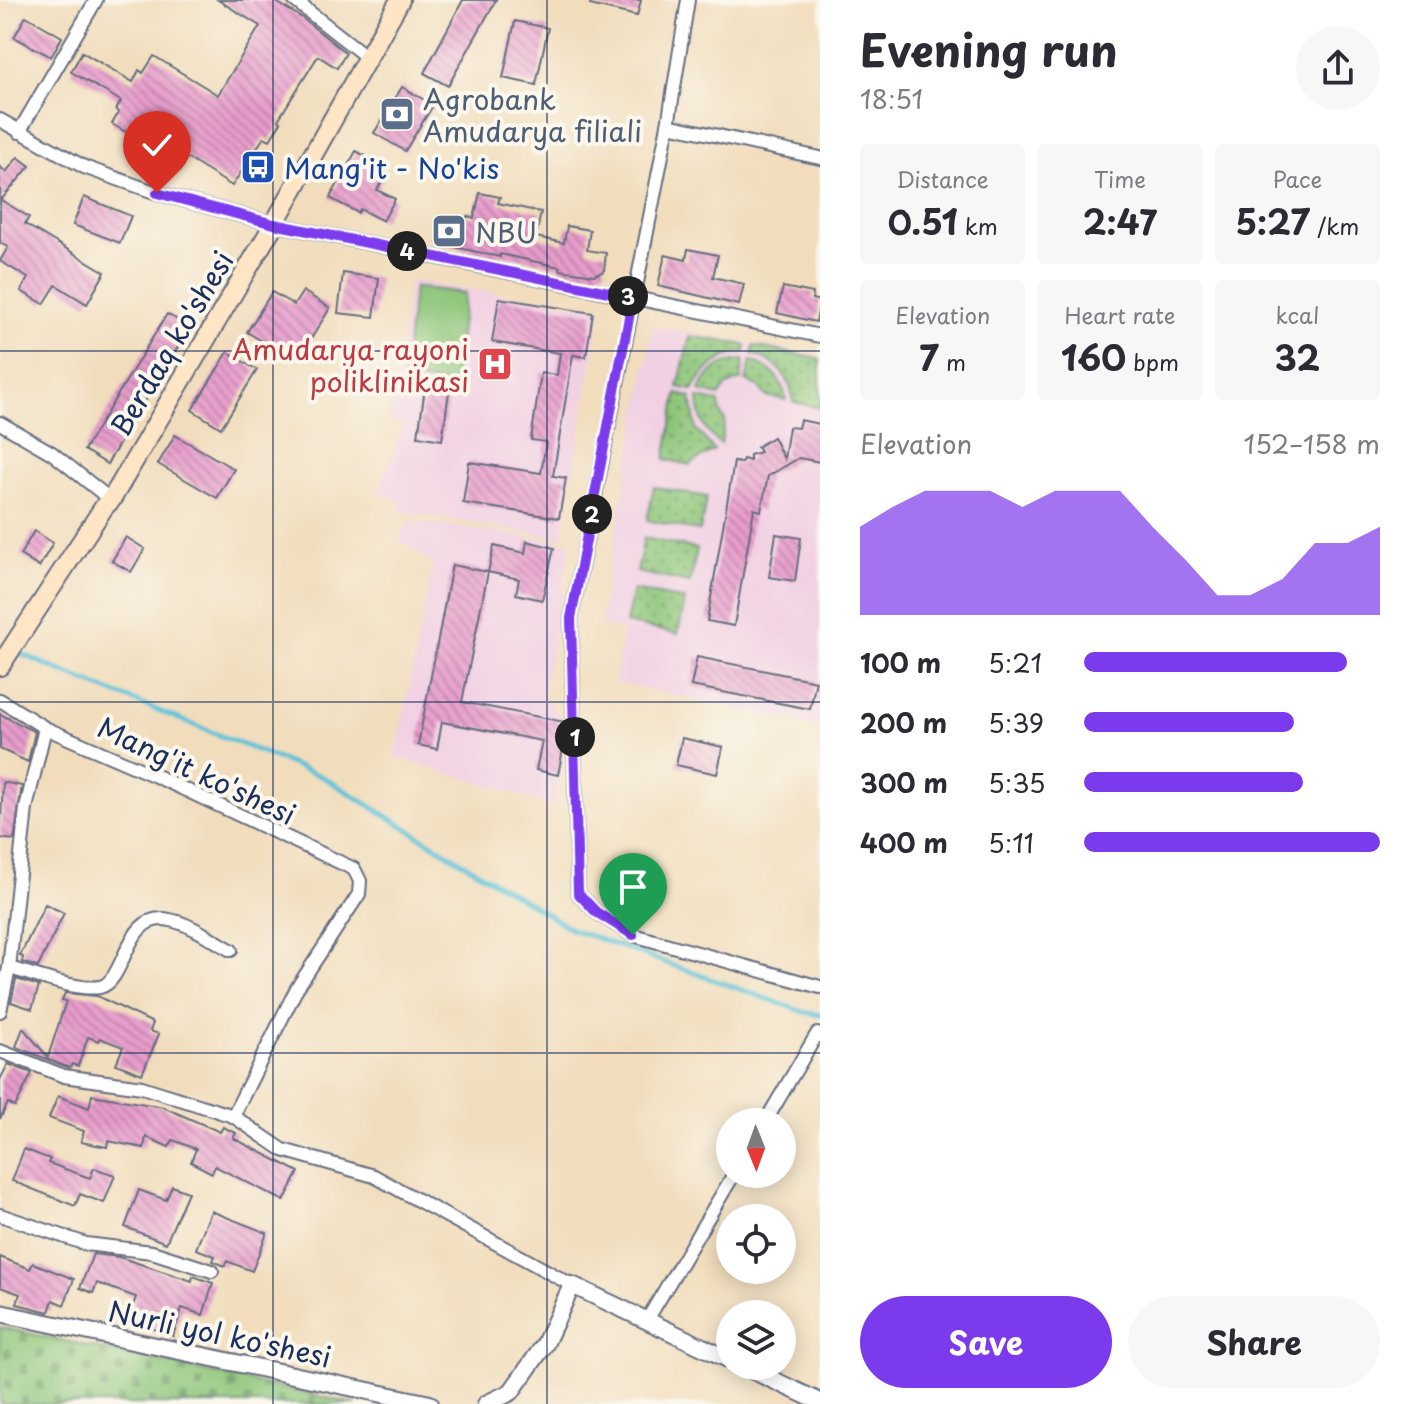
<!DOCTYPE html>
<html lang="en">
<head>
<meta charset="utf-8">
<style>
  body { margin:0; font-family:"Playpen Sans",sans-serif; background:#f7f7f7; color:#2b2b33; height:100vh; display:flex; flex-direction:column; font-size:30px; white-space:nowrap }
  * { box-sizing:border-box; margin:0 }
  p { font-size:26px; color:#7c7c81 }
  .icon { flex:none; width:44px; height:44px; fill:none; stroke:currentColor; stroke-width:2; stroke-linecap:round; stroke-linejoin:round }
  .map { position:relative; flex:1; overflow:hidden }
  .details { display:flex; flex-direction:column; background:#fff; width:600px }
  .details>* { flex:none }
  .needle { width:52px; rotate:179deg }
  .fabs { position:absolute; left:716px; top:1108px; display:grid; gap:16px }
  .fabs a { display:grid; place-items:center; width:80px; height:80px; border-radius:50%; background:#fff; box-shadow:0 4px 20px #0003; font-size:40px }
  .pin { position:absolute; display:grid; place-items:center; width:68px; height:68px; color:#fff; margin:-82px -34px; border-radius:50% 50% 50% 0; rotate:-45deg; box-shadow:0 0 8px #0007 }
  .pin .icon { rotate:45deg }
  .km { position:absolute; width:40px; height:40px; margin:-20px; border-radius:50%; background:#222; color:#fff; font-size:22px; line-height:40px; text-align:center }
  .round { display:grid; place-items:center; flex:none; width:84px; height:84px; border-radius:42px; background:#f7f7f7 }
  .summary { display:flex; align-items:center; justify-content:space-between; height:136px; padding:0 40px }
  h1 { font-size:44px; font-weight:700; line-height:60px }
  .figures { display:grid; grid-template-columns:repeat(3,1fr); gap:12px; height:136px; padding:8px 40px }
  .figures div { display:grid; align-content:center; border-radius:8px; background:#f7f7f7; text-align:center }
  .figures b { font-size:34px; font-weight:700 }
  .figures small { font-size:22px; font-weight:400 }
  .figures p { font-size:22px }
  .chart { height:224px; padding:16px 40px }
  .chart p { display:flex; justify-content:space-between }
  .chart svg { width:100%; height:144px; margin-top:8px; fill:#7c3aed; opacity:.7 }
  .button { display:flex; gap:16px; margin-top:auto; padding:16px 40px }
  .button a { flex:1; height:92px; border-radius:48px; background:#7c3aed; color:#fff; font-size:32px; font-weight:700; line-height:92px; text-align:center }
  .button a+a { background:#f7f7f7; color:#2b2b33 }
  ul { padding:0 40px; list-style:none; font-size:26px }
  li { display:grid; grid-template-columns:128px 96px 1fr; align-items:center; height:60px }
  li i { height:20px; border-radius:10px; background:#7c3aed }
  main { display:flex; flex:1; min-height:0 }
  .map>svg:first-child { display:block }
  .built { fill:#f1d0e3 }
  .grass { fill:url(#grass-dots); stroke:#547a6b; stroke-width:2 }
  .cemetery { fill:url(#cemetery-stones); stroke:#547a6b; stroke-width:2 }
  .pitch { fill:#8cc578; stroke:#547a6b; stroke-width:2 }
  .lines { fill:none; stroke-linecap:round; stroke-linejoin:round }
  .stream { stroke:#5ac1d7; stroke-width:5 }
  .building { fill:url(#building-back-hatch) }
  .minor-casing { stroke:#666c7f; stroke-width:16 }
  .tertiary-casing { stroke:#666c7f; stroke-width:20 }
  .secondary-casing { stroke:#666c7f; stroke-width:22 }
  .minor { stroke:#fff; stroke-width:12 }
  .tertiary { stroke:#fff; stroke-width:16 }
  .secondary { stroke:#fde5c5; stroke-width:18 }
  .route-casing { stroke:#fff; stroke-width:16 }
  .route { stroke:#7c3aed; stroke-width:10 }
  .grid { fill:none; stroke:#1b2f5e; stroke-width:2; stroke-opacity:0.55 }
  .labels { text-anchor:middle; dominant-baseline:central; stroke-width:8; stroke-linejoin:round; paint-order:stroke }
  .service-label { font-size:28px; fill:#4e5e75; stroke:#fbf7ec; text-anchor:start }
  .transit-label { font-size:28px; fill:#164399; stroke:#fbf7ec; text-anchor:start }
  .street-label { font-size:28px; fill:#1b2f5e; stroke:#fbf7ec }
  .health-label { font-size:28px; fill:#be3a42; stroke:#fbf7ec; text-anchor:end }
</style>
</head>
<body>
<main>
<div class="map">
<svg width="820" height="1404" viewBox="0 0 820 1404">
  <defs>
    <pattern id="grass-dots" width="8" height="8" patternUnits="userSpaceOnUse" patternTransform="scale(2)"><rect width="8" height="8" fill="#8cc578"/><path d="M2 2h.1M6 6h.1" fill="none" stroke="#72a066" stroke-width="1.8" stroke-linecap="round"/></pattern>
    <pattern id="cemetery-stones" width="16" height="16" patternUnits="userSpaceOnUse" patternTransform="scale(2)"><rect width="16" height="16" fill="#8cc578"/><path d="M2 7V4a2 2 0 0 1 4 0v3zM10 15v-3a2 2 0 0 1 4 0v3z" fill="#72a066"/></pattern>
    <pattern id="building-back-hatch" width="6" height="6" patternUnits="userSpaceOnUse" patternTransform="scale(2)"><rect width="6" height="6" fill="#e79cca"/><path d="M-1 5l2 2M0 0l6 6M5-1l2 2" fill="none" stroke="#ba80a7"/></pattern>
  </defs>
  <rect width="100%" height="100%" fill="#fbf7ec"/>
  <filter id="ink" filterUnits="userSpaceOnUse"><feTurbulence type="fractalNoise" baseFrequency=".0125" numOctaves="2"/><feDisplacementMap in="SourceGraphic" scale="16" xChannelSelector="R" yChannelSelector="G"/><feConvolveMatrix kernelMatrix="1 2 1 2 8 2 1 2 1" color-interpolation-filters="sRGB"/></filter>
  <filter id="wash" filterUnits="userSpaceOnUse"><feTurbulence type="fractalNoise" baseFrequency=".006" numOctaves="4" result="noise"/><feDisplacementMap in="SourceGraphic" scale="32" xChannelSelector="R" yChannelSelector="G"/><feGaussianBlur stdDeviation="1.8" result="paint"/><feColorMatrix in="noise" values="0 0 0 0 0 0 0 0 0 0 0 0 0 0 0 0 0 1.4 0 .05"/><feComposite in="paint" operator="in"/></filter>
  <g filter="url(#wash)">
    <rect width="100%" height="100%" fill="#f1ddbc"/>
    <!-- built -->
    <g class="built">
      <path d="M410 281 601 308 562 538 399 511 400 500 378 493 403 426 389 421Z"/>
      <path d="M653 326 820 356V727L615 682 623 630 600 624Z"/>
      <path d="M409 521 571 543 543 694 565 725 554 806 395 757 433 564 398 539Z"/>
    </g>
    <!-- grass -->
    <g class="grass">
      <path d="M690 336 746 345 745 352C720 355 704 368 693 390L678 387Z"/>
      <path d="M754 346 820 359V408L793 402C792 377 775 360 752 354Z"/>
      <path d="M744 360 741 380 727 385 719 396 700 391C706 371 723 361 744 360Z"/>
      <path d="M751 361C770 366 783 380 786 400L766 396 758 386 746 381Z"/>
      <path d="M677 394 691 397 696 429 714 450 689 465 665 459Z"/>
      <path d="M698 398 719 402 720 412 725 420 721 444C704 434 699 417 698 398Z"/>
      <path d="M654 487 707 497 700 531 647 520Z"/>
      <path d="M644 538 697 549 690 583 637 572Z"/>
      <path d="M633 590 685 600 678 634 626 623Z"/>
    </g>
    <!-- cemetery -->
    <path class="cemetery" d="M0 1327 356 1404H0Z"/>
    <!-- pitch -->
    <path class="pitch" d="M414 287 465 293 454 385 403 378Z"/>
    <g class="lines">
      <!-- stream -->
      <path class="stream" d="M15 651 60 671 323 777 571 929 804 1012 820 1015"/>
    </g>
    <g id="blocks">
      <!-- building -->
      <g class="building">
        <path d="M218 0H273L302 18 346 53 337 68 318 56 278 120 281 122 270 140 264 137 232 186 169 147 164 155 112 124 119 112 116 110 121 101 71 72 82 52 133 82 139 70 143 73 154 56 218 95 260 26Z"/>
        <path d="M463 0H496L448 86 424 73Z"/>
        <path d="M591 0H641L637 16 590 5Z"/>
        <path d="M26 16 62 37 51 57 14 37Z"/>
        <path d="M515 21 548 28 536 85 503 78Z"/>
        <path d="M402 87 433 105 405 151 374 133Z"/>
        <path d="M356 151 378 163 374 170 385 176 377 190 395 199 383 221 360 209 358 213 330 198Z"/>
        <path d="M18 157 30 166 1 200 29 217 25 224 105 272 87 304 56 285 44 304 21 291 28 278 0 261 8 247 0 243V167L6 172Z"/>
        <path d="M480 193 500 197 498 203 541 212 536 237 564 243 567 226 590 230 587 250 606 253 604 271 594 275 560 270V267L500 254V257L437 243 442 223 464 229 467 216 474 218Z"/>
        <path d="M84 197 131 216 120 243 73 225Z"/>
        <path d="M688 249 718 255 713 277 744 284 739 305 658 286 665 255 686 260Z"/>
        <path d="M343 273 379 278 374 317 338 313Z"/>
        <path d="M783 287 813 293 812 299 820 301 816 322 777 313Z"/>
        <path d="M303 291 330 308 301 355 285 345 280 352 247 332 272 292 294 305Z"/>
        <path d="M499 298 593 313 586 357 573 355 553 476 566 478 559 518 463 503 469 462 541 473 546 442 531 440 541 373 557 375 560 353 492 342Z"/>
        <path d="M167 314 190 327 107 464 84 450Z"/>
        <path d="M228 352 257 370 221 428 192 410Z"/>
        <path d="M425 388 449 392 442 440 418 436Z"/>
        <path d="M800 420 820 424V462L799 458 768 476 761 511 754 509 734 626 707 621 734 462 741 463 743 459 750 461V455L760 452 757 447 773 437 784 459 789 427 798 428Z"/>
        <path d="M175 435 234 469 217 498 158 464Z"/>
        <path d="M34 531 53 543 39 567 20 555Z"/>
        <path d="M776 534 801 538 795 581 769 577Z"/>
        <path d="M126 537 145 549 131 572 112 561Z"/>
        <path d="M527 541 554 548 542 600 516 594 519 579 488 572 494 546 525 553Z"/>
        <path d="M452 565 488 572 462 702 565 722V739L558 775 536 770 542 741 442 722 437 749 418 745Z"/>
        <path d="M697 657 816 681 810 709 691 686Z"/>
        <path d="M0 714 35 732 28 762 0 749Z"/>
        <path d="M682 738 723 747 717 774 676 765Z"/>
        <path d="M3 782 22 786 14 840 0 838Z"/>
        <path d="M45 904 64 913 38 967 22 962 23 957 20 956Z"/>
        <path d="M16 979 39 986 32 1009 11 1002Z"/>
        <path d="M65 993 97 996 153 1023 150 1031 159 1034 142 1074 116 1064 123 1047 100 1038 99 1041 88 1037 78 1066 72 1064 70 1068 16 1047 23 1028 48 1057 66 1001 62 1000Z"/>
        <path d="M8 1064 32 1073 15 1107 8 1103 0 1119V1080Z"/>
        <path d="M92 1095 163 1107 220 1132 223 1127 236 1133 233 1138 299 1172 284 1201 215 1166 212 1173 191 1162 196 1149 173 1140 169 1147 146 1137 144 1148 108 1141 107 1147 81 1142 84 1131 49 1118 58 1096 89 1108Z"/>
        <path d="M24 1149 50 1159 48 1163 90 1178 94 1168 115 1175 104 1203 80 1194 75 1206 12 1181Z"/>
        <path d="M172 1186 188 1192 166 1243 125 1227 139 1190 166 1200Z"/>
        <path d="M211 1211 267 1233 252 1271 227 1261 225 1266 213 1261 215 1256 196 1249Z"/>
        <path d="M93 1254 119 1257 192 1281 193 1276 213 1283 203 1315 182 1308 173 1336 128 1320 136 1297 97 1283 93 1293 80 1288Z"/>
        <path d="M0 1257 30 1269 33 1263 74 1279 64 1305 53 1300 49 1312 17 1304 20 1294 0 1287Z"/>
      </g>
    </g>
  </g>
  <g filter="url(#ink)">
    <use href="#blocks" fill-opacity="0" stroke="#666c7f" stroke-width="2"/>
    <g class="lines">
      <!-- minor casing -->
      <g class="minor-casing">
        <g id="minor">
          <path d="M294 0 368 58"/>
          <path d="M688 0 668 125 571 618 578 893 596 912 633 935 820 987"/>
          <path d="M0 120 84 167 157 193 274 224 820 336"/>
          <path d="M668 125 820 158"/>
          <path d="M19 132 96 0"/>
          <path d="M0 423 52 453 111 500"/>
          <path d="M0 700 45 728 158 777 354 869 360 881 359 894 297 988 233 1116"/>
          <path d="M9 968C33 974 76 991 100 987 127 981 124 910 170 920 191 924 213 940 231 950"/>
          <path d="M0 1011 9 968 26 808 45 728"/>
          <path d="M0 1051 64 1076 142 1087 233 1116 283 1150 374 1176 572 1285"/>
          <path d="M765 1122 817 1034"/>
          <path d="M0 1215 86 1244 152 1252 212 1271"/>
          <path d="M647 1320 734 1174"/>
        </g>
      </g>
      <!-- tertiary casing -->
      <g class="tertiary-casing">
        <g id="tertiary">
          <path d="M0 1313 430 1404"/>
          <path d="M743 1366 820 1402"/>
          <path d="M486 1404 511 1392 545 1344 572 1285 730 1360"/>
        </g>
      </g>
      <!-- secondary casing -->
      <g class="secondary-casing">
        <path id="secondary" d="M0 666 104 507 111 500 274 224 400 0"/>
      </g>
      <!-- minor -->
      <use href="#minor" class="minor"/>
      <!-- tertiary -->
      <use href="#tertiary" class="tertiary"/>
      <!-- secondary -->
      <use href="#secondary" class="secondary"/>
    </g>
  </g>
  <g class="lines" filter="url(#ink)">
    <!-- route casing -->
    <g class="route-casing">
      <path id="route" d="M157 193 274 224 633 297 571 618 578 893 596 912 633 935"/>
    </g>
    <!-- route -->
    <use href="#route" class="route"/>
  </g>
  <!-- grid -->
  <path class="grid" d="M273 0V1404M547 0V1404M0 351H820M0 702H820M0 1053H820"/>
  <!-- icons -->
  <defs>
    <g id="bank-square" transform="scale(1.8)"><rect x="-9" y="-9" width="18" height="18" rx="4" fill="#5c6f8a" stroke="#fbf7ec"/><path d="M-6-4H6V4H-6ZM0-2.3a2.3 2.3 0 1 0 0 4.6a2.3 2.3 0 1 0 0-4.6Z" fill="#fff"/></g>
    <g id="bus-square" transform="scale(1.8)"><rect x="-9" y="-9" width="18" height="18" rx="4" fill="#1a4fb4" stroke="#fbf7ec"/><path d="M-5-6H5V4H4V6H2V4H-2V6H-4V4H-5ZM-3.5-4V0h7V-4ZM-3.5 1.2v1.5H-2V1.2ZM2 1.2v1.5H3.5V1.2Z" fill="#fff"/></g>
    <g id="hospital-square" transform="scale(1.8)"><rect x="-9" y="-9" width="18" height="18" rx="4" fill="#e0444e" stroke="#fbf7ec"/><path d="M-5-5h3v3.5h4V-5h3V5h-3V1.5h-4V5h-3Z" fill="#fff"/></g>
  </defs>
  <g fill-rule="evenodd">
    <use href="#bank-square" x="397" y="114"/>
    <use href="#bus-square" x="258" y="167"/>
    <use href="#bank-square" x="449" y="231"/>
    <use href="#hospital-square" x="495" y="364"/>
  </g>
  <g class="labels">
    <!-- service labels -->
    <g class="service-label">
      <text x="423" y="98">Agrobank<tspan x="423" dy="32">Amudarya filiali</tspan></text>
      <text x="475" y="231">NBU</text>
    </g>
    <!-- transit labels -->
    <g class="transit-label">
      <text x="284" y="167">Mang'it - No'kis</text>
    </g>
    <!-- street labels -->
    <g class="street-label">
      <text transform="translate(171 343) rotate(-59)">Berdaq ko'shesi</text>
      <text transform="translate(197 770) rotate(25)">Mang'it ko'shesi</text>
      <text transform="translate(220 1333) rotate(12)">Nurli yol ko'shesi</text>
    </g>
    <!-- health labels -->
    <g class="health-label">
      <text x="469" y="348">Amudarya rayoni<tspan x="469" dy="32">poliklinikasi</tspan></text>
    </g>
  </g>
</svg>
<div class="fabs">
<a><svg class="needle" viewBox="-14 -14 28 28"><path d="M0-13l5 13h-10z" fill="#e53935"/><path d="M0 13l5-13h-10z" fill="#7c7c81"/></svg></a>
<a><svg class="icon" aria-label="locate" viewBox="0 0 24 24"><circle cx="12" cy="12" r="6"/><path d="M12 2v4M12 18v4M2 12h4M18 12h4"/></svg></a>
<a><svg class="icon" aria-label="layers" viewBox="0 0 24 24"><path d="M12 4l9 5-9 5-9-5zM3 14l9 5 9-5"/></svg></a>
</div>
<div class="pin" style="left:633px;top:935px;background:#1e9e55"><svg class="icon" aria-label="arrive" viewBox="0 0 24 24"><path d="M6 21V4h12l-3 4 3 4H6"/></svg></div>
<div class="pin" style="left:157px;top:193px;background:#d93025"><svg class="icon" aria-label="check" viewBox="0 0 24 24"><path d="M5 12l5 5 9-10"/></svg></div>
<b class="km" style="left:575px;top:737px">1</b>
<b class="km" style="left:592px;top:514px">2</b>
<b class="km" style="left:628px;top:296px">3</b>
<b class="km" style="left:407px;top:251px">4</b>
</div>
<section class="details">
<div class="summary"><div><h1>Evening run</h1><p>18:51</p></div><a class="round"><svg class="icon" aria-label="share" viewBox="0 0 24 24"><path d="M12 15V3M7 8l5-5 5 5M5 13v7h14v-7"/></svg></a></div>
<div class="figures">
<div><p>Distance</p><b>0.51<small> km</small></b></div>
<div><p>Time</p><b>2:47</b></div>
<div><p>Pace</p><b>5:27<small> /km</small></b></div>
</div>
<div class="figures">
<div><p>Elevation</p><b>7<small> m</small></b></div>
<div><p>Heart rate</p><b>160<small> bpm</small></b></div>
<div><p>kcal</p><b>32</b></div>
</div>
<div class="chart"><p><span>Elevation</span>152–158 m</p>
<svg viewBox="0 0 160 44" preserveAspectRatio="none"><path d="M0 44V17L10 11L20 6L30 6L40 6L50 11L60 6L70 6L80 6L90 17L100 27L110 38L120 38L130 33L140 22L150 22L160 17V44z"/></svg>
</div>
<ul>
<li><b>100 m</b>5:21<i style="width:89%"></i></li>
<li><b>200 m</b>5:39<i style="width:71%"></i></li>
<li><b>300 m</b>5:35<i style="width:74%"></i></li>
<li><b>400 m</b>5:11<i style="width:100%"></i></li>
</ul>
<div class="button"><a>Save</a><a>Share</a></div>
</section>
</main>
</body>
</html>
